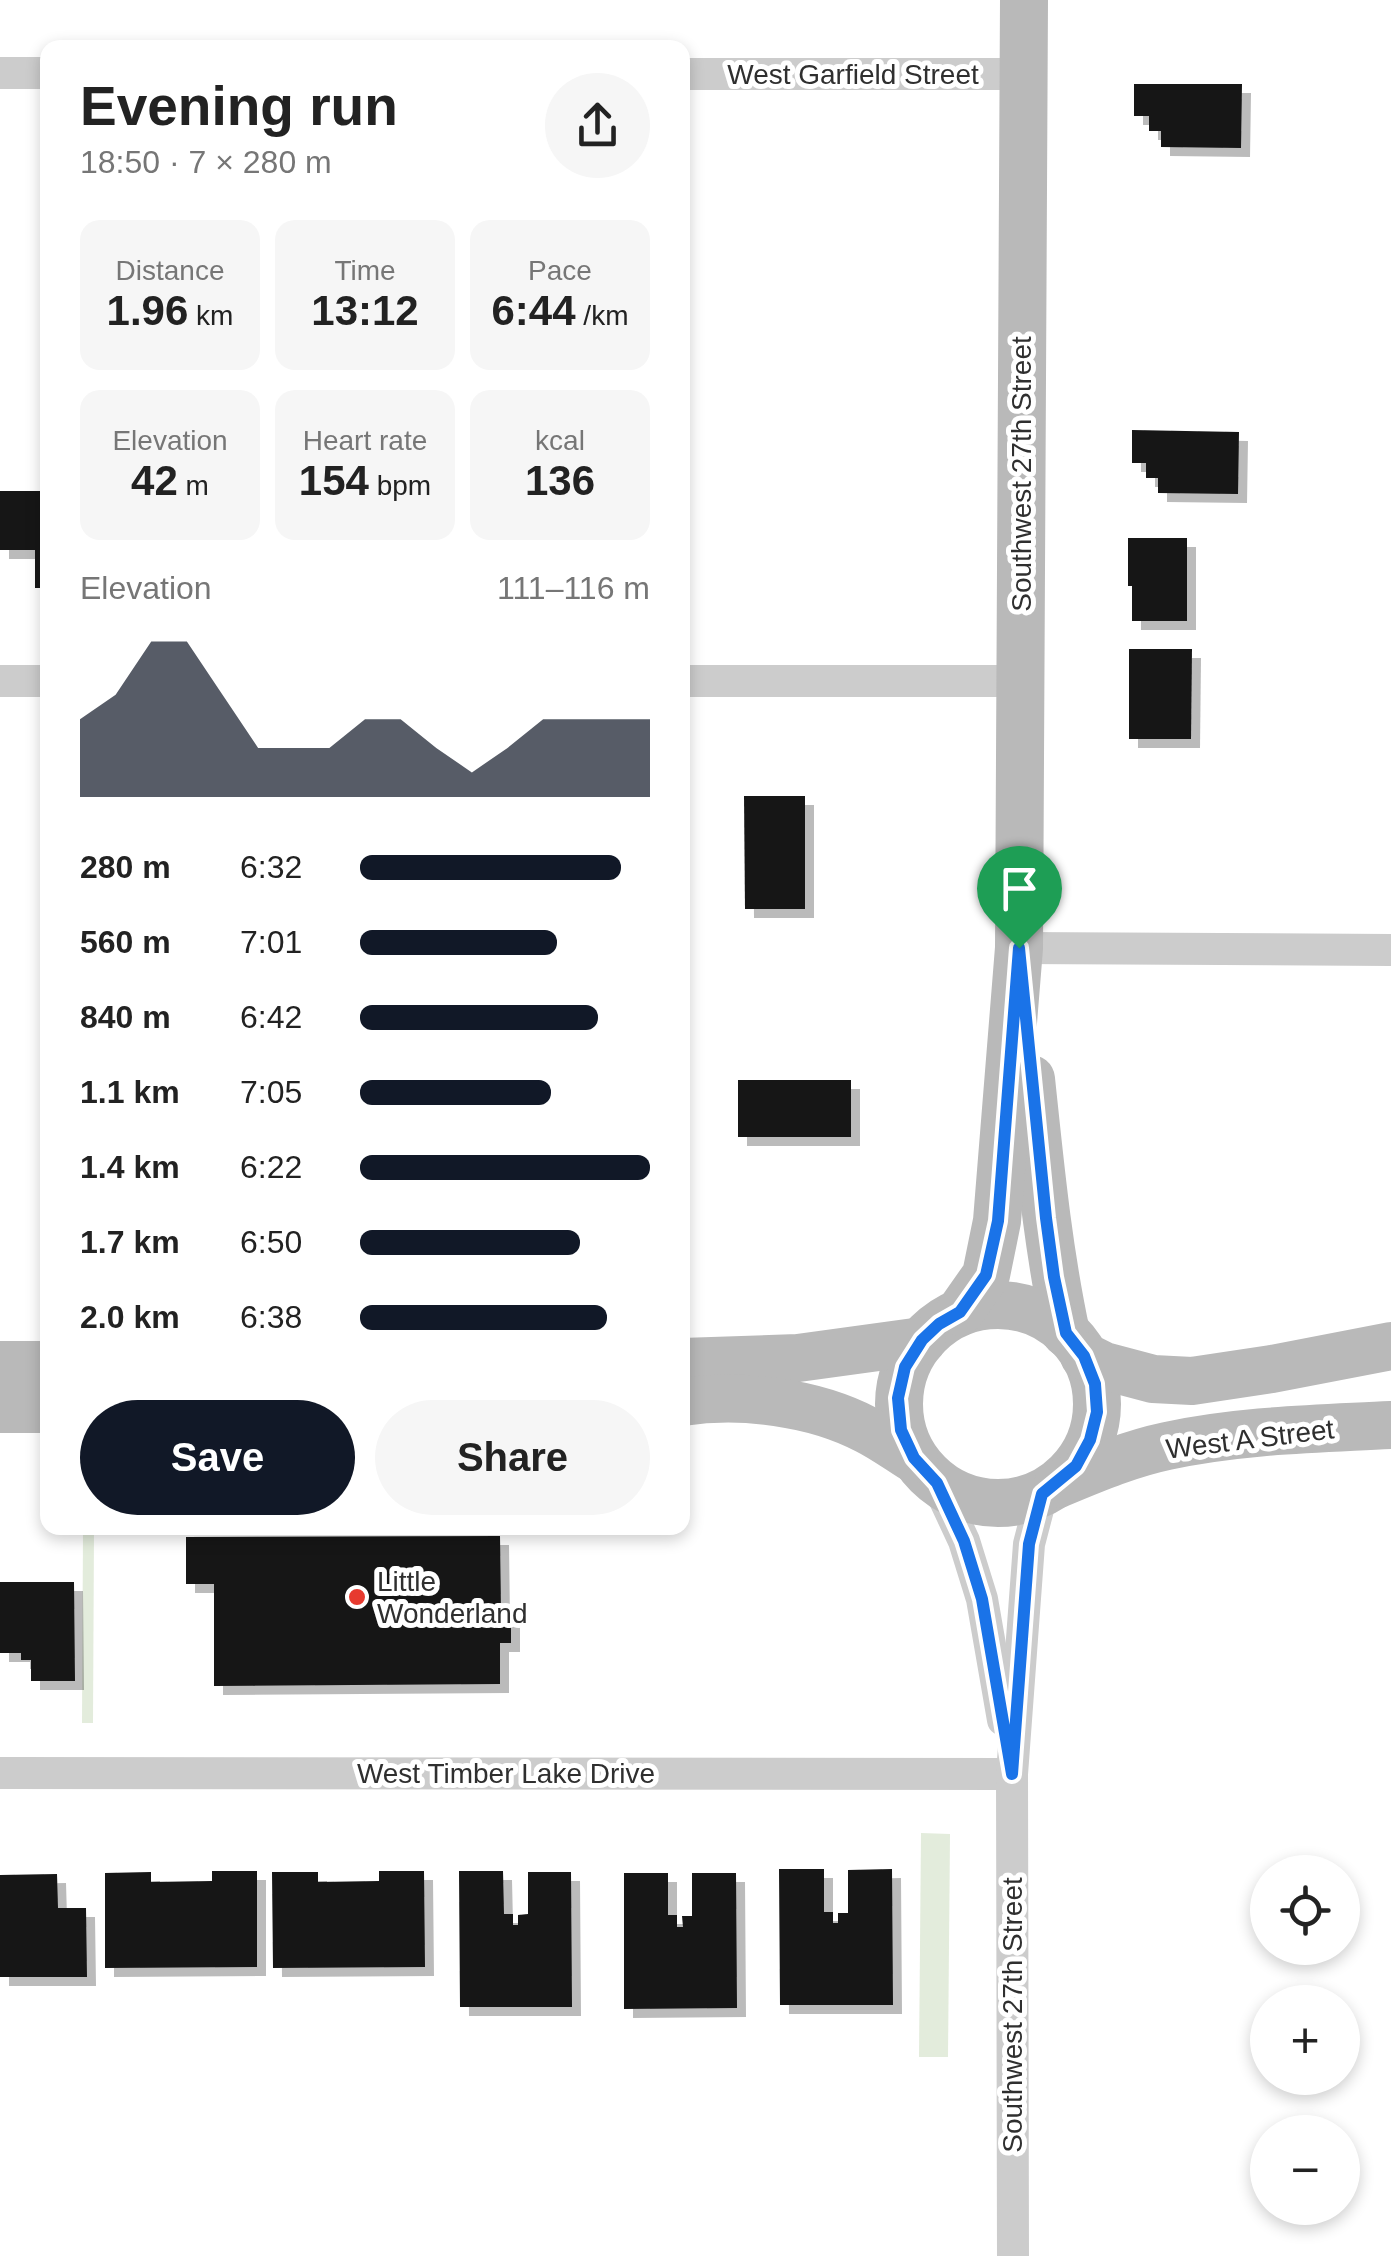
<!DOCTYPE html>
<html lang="en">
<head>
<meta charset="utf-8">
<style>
  body { margin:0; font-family:Helvetica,sans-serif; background:#f6f6f6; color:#222; height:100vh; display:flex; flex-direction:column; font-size:38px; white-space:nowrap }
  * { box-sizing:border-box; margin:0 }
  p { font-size:32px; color:#767676 }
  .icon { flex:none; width:55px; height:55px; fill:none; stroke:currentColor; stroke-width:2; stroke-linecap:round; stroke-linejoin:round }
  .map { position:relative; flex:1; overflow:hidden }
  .drawer { position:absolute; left:40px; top:40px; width:650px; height:1495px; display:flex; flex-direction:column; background:#fff; border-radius:20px; box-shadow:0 5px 15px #0003 }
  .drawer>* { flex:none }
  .tools { position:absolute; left:1250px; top:1855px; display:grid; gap:20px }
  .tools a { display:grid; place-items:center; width:110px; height:110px; border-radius:50%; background:#fff; box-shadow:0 5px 15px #0003; font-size:50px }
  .pin { position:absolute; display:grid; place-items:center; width:85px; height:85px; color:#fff; margin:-102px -42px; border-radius:50% 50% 50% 0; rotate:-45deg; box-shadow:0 0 10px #0007 }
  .pin .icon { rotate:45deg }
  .round { display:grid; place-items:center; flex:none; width:105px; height:105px; border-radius:52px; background:#f6f6f6 }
  .head { display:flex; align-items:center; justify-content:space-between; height:170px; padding:0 40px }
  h1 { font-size:55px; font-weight:700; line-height:75px }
  .metrics { display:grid; grid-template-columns:repeat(3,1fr); gap:15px; height:170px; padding:10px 40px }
  .metrics div { display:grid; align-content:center; border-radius:20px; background:#f6f6f6; text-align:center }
  .metrics b { font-size:42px; font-weight:700 }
  .metrics small { font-size:28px; font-weight:400 }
  .metrics p { font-size:28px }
  .chart { height:280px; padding:20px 40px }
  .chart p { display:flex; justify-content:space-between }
  .chart svg { width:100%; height:180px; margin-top:10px; fill:#111827; opacity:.7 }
  .primary-button { display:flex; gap:20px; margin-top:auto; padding:20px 40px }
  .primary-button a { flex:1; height:115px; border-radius:60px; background:#111827; color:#fff; font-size:40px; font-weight:700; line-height:115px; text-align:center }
  .primary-button a+a { background:#f6f6f6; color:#222 }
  ul { padding:0 40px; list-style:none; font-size:32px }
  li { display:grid; grid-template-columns:160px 120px 1fr; align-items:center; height:75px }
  li i { height:25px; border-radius:12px; background:#111827 }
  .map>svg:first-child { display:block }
  .green { fill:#e3ecdc }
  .building { fill:#161616; filter:url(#shadow) }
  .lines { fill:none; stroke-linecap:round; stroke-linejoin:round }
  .street { stroke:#ccc; stroke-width:32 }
  .secondary { stroke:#b9b9b9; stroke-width:48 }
  .route-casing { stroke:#fff; stroke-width:20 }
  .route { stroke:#1a73e8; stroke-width:12 }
  .poi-dot { fill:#e73a2f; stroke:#fff; stroke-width:4 }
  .labels { text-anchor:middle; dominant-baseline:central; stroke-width:10; stroke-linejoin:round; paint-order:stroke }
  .street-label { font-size:28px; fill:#2f2f2f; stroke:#fff }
  .poi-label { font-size:28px; fill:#2f2f2f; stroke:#fff; text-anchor:start }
</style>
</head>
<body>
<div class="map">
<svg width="1391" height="2256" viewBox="0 0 1391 2256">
  <defs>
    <filter id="shadow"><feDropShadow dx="9" dy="9" stdDeviation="0" flood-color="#0004"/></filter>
  </defs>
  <rect width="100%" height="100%" fill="#fff"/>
  <!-- green -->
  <g class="green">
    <path d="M83 1528H94L93 1723H82Z"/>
    <path d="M921 1833 950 1834 948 2057H919Z"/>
  </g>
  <!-- building -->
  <g class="building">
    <path d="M1134 84H1242L1241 148 1161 147V131H1149V116H1134Z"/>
    <path d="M1132 430 1239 432 1238 494 1158 493V478H1146V463H1132Z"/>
    <path d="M0 491H48V588H35V550H0Z"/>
    <path d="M1128 538H1187V621H1132V586H1128Z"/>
    <path d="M1129 649H1192L1191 739H1129Z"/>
    <path d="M744 796H805V909H745Z"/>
    <rect x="738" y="1080" width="113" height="57"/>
    <path d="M500 1536 501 1611H511V1643H500V1684L214 1686V1584H186V1537Z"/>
    <path d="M0 1582H74L75 1681H31V1660H21V1653H0Z"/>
    <path d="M779 1869H824V1912H833V1923H838V1913H848V1870L892 1869 893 2005H780Z"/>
    <path d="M212 1871H257V1967L105 1968V1873L151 1872V1882L212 1881Z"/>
    <path d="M379 1871H424L425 1967 273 1968 272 1872H318V1882L379 1881Z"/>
    <path d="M459 1871H503L504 1914H513V1925H518V1915L528 1914V1872H571L572 2007H460Z"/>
    <path d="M624 1873H668V1915H677V1927H683L682 1916H692V1873H736L737 2008 624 2009Z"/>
    <path d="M57 1874 58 1908H86L87 1977H0V1875Z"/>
  </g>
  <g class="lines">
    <!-- street -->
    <g class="street">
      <path d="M0 73H48"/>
      <path d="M682 74H1024"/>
      <path d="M0 681H48"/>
      <path d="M682 681H1020"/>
      <path d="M1019 948 1391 950"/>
      <path d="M937 1483 964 1541 982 1599 1003 1720"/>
      <path d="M0 1773 1012 1774"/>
      <path d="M1013 2256 1012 1774 1029 1544 1042 1494"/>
    </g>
    <!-- secondary -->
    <g class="secondary">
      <path d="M1031 1079C1040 1164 1048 1249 1066 1333"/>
      <circle cx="998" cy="1404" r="99"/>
      <path d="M960 1312 986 1275 997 1221 1019 948 1024 0"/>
      <path d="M1084 1356 1104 1366 1153 1379 1192 1381 1272 1369 1391 1346"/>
      <path d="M682 1362 798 1358 922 1341"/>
      <path d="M0 1365H48"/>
      <path d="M682 1402C741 1393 814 1402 867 1430 883 1438 898 1449 914 1459"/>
      <path d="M0 1409H48"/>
      <path d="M1058 1484C1094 1469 1129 1454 1167 1446 1241 1430 1316 1429 1391 1425"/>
    </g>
  </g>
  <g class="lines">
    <!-- route casing -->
    <g class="route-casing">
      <path id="route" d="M1019 948 1046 1218 1054 1277 1066 1333 1084 1356 1095 1384 1097 1412 1090 1440 1076 1466 1042 1494 1029 1544 1012 1774 982 1599 964 1541 937 1483 914 1458 901 1430 898 1398 905 1367 922 1340 939 1324 960 1312 986 1275 998 1221Z"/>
    </g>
    <!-- route -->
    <use href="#route" class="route"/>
  </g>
  <!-- markers -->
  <circle class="poi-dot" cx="357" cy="1597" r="10"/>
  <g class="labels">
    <!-- street labels -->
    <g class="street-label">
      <text x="853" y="74">West Garfield Street</text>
      <text transform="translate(1021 474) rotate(-90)">Southwest 27th Street</text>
      <text transform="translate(1250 1439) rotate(-7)">West A Street</text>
      <text x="506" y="1773">West Timber Lake Drive</text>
      <text transform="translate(1012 2015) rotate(-90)">Southwest 27th Street</text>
    </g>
    <!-- poi labels -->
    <g class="poi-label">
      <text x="377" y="1581">Little<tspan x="377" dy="32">Wonderland</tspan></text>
    </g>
  </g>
</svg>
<div class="tools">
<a><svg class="icon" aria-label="locate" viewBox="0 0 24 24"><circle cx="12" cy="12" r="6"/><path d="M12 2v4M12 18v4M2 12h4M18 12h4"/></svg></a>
<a>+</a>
<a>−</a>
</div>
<div class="pin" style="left:1019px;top:948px;background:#1e9e55"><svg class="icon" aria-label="arrive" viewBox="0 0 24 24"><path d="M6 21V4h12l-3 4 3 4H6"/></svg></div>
<section class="drawer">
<div class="head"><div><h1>Evening run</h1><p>18:50 · 7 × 280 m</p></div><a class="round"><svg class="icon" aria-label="share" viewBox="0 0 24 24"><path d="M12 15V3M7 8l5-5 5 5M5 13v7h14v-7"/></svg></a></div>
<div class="metrics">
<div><p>Distance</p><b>1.96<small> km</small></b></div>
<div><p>Time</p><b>13:12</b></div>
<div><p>Pace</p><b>6:44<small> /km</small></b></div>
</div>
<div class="metrics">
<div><p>Elevation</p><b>42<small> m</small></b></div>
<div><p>Heart rate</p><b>154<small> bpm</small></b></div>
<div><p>kcal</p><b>136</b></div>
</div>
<div class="chart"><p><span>Elevation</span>111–116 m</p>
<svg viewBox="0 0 160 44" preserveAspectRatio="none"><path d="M0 44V25L10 19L20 6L30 6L40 19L50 32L60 32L70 32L80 25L90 25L100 32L110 38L120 32L130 25L140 25L150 25L160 25V44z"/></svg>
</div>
<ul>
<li><b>280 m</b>6:32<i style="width:90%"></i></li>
<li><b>560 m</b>7:01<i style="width:68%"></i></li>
<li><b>840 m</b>6:42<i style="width:82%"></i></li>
<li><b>1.1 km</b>7:05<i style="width:66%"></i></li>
<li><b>1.4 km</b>6:22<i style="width:100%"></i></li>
<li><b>1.7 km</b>6:50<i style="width:76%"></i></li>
<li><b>2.0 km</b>6:38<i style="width:85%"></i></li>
</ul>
<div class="primary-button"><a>Save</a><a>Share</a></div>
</section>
</div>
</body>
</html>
